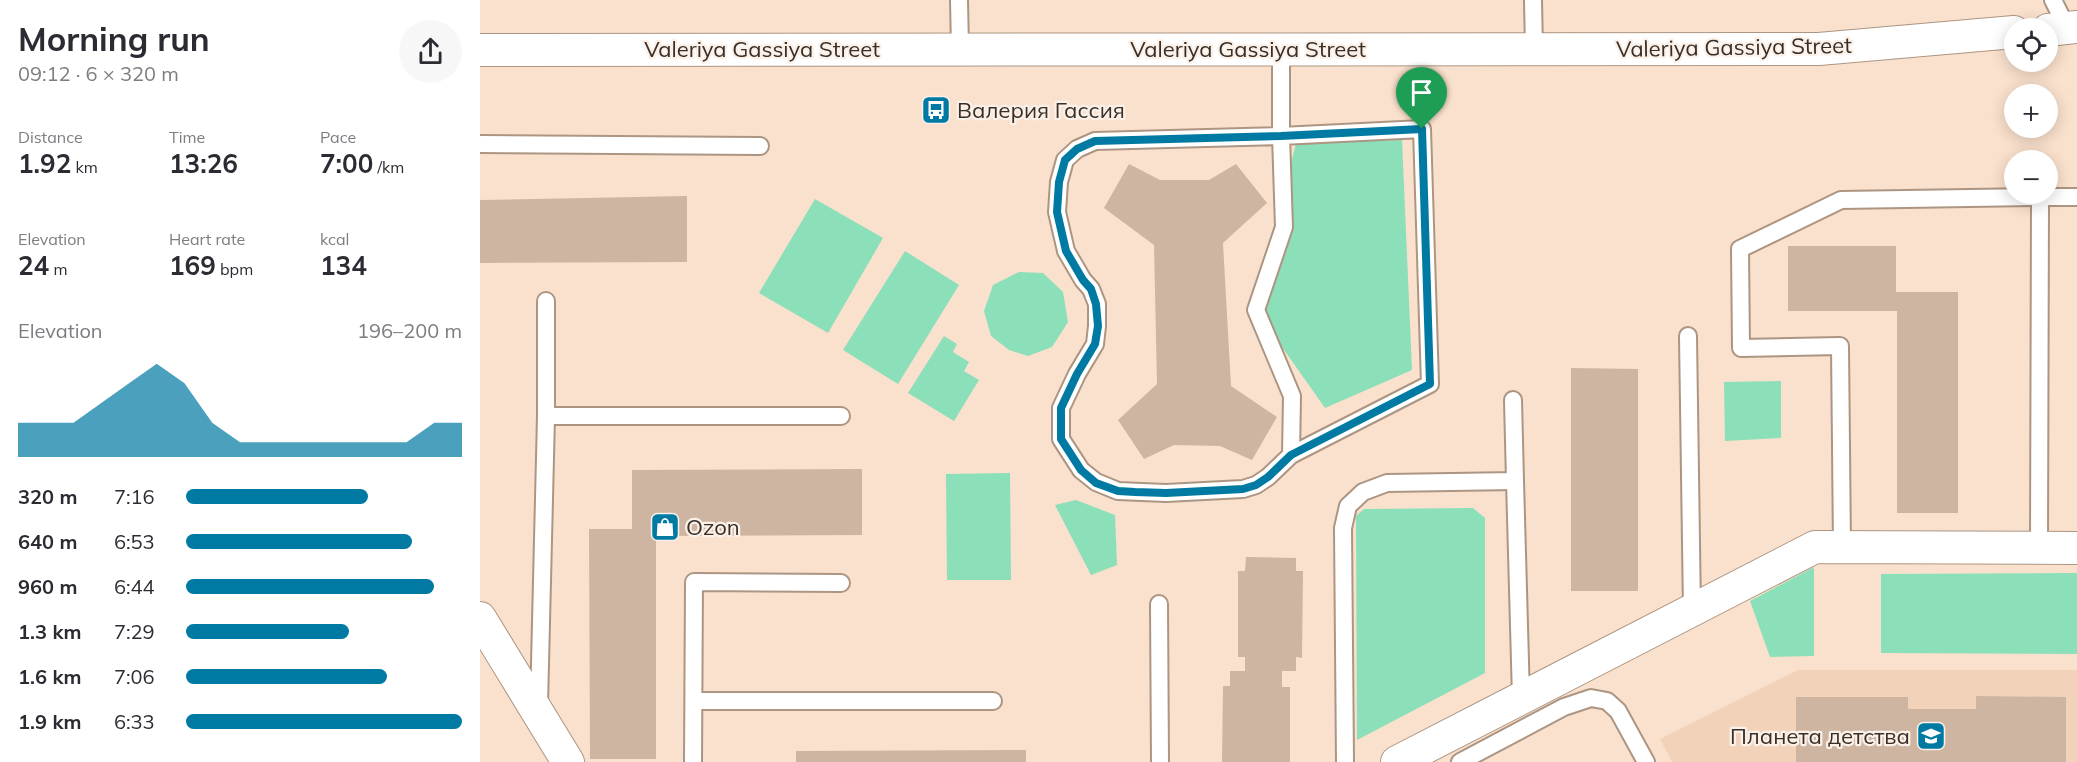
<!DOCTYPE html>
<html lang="en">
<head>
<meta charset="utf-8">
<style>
  body { margin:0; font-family:Mulish,sans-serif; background:#f7f7f7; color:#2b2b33; height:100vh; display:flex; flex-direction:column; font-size:22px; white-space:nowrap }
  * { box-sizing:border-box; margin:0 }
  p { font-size:20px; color:#7c7c81 }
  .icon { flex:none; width:33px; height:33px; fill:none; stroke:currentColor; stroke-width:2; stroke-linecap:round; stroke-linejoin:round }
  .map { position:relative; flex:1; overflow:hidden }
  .drawer { display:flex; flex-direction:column; background:#fff; width:480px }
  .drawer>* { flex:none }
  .controls { position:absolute; left:1524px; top:18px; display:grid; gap:12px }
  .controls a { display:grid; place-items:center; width:54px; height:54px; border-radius:50%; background:#fff; box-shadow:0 3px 15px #0003; font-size:30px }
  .pin { position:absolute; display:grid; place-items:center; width:51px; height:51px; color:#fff; margin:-62px -26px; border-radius:50% 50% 50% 0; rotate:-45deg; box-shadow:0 0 6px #0007 }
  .pin .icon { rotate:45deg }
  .round { display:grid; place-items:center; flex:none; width:63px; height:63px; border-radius:32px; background:#f7f7f7 }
  .summary { display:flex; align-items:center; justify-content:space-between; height:102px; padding:0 18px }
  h1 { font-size:33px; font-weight:700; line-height:45px }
  .metrics { display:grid; grid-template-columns:repeat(3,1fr); gap:9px; height:102px; padding:6px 18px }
  .metrics div { display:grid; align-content:center }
  .metrics b { font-size:26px; font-weight:700 }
  .metrics small { font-size:16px; font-weight:400 }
  .metrics p { font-size:16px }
  .chart { height:168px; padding:12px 18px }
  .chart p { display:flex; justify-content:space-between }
  .chart svg { width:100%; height:108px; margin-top:6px; fill:#007aa2; opacity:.7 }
  ul { padding:0 18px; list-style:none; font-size:20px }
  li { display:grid; grid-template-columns:96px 72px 1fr; align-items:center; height:45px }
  li i { height:15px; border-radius:8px; background:#007aa2 }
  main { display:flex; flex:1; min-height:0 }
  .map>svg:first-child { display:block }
  .built { fill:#f2d3ba }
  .green { fill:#8bdfb9 }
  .building { fill:#cdb5a2 }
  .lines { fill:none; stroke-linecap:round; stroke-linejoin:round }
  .service-casing { stroke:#ac9582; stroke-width:20 }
  .minor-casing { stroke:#ac9582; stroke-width:34 }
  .service { stroke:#fff; stroke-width:16 }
  .minor { stroke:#fff; stroke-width:32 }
  .route-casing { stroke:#fff; stroke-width:12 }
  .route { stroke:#007aa2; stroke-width:8 }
  .labels { text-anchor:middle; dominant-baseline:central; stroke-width:4.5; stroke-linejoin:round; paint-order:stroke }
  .street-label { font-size:22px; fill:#382f27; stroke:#fcf1e9 }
  .poi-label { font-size:22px; fill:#382f27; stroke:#fcf1e9; text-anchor:start }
</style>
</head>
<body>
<main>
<section class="drawer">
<div class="summary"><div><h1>Morning run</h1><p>09:12 · 6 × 320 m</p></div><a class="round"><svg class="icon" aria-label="share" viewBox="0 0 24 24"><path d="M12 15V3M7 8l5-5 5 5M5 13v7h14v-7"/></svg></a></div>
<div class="metrics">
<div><p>Distance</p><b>1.92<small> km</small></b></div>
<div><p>Time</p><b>13:26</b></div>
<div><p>Pace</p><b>7:00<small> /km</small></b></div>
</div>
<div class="metrics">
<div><p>Elevation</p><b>24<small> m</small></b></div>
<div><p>Heart rate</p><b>169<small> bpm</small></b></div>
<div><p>kcal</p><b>134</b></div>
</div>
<div class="chart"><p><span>Elevation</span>196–200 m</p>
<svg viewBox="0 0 160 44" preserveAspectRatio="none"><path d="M0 44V30L10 30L20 30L30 22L40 14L50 6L60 14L70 30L80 38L90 38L100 38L110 38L120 38L130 38L140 38L150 30L160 30V44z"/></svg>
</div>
<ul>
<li><b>320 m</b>7:16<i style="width:66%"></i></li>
<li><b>640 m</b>6:53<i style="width:82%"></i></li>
<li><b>960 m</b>6:44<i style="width:90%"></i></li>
<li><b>1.3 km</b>7:29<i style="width:59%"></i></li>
<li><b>1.6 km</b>7:06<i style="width:73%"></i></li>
<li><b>1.9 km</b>6:33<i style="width:100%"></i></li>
</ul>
</section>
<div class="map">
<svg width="1597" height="762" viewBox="0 0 1597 762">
  <rect width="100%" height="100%" fill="#fae1cd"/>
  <!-- built -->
  <path class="built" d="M1318 670H1597V762H1192L1180 739Z"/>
  <!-- green -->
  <g class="green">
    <path d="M922 140 932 370 845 408 776 310 816 143Z"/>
    <path d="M335 199 403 238 348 333 279 293Z"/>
    <path d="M425 251 479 285 418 384 363 350Z"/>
    <path d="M539 272 563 273 583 292 588 322 572 347 548 356 529 350 511 336 504 311 513 285Z"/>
    <path d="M464 336 477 344 473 352 489 362 484 371 499 380 474 421 428 393Z"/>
    <path d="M1301 381V438L1245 441 1244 382Z"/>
    <path d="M530 473 531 580H467L466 474Z"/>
    <path d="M596 500 635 515 637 565 611 575 575 505Z"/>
    <path d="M993 508 1005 518V673L877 740 876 516 884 509Z"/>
    <path d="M1334 567V656L1290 657 1270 601Z"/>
    <path d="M1597 573V654L1401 653V574Z"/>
  </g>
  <!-- building -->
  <g class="building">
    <path d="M649 164 680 180H729L756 164 787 203 743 243 751 386 797 417 772 460 740 446 694 445 664 459 638 420 677 384 674 245 624 208Z"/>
    <path d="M207 196V262L0 263V200Z"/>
    <path d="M1308 246H1416V292H1478V513H1417V311H1308Z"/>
    <path d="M1091 368 1158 369V591H1091Z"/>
    <path d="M382 469V535L176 536V759H110L109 529H152V470Z"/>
    <path d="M766 557 816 558V571H823L822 658 816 657V671H802V687H810V762H742L743 686H750V671H765V657H758V571H765Z"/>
    <path d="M1496 696 1586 697V762H1316V697H1428V709H1496Z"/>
    <path d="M546 750V762H316V751Z"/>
  </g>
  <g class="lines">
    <!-- service casing -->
    <g class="service-casing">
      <g id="service">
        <path d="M479 0 480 48"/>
        <path d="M1053 0 1054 50"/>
        <path d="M1573 0 1587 28"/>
        <path d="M801 49V136L804 227 776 310 812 396 811 455 788 477 776 485 763 489 686 493 638 491 616 482 601 470 581 439V408L597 374 615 344 617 326V304L611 289 603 280 586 251 577 212 579 182 585 160 597 149 615 141 801 136 942 129 950 384 811 455"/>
        <path d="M0 144 280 146"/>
        <path d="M1208 336 1212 611"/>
        <path d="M66 416H361"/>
        <path d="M1035 481 1041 698"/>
        <path d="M1362 547 1360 346 1261 348 1260 249 1361 200 1560 197"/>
        <path d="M1559 548 1560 197H1597"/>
        <path d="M679 604 680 762"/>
        <path d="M214 701H513"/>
        <path d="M59 705 66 416V301"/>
        <path d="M213 762 214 582 361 583"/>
        <path d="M865 762 863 528 868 506 883 492 907 483 1035 481 1033 400"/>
        <path d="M980 762 1084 707 1111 698 1127 701 1138 711 1166 762"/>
      </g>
    </g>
    <!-- minor casing -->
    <g class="minor-casing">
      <g id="minor">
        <path d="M1568 30 1597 27"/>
        <path d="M0 50 1339 49 1534 32"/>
        <path d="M0 618 88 762"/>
        <path d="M917 762 1335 547 1597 548"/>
      </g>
    </g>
    <!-- service -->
    <use href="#service" class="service"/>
    <!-- minor -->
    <use href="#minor" class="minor"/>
  </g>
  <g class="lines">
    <!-- route casing -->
    <g class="route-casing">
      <path id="route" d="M942 129 950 384 811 455 788 477 776 485 763 489 686 493 655 492 638 491 616 483 601 470 581 439V408L597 374 615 344 618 326 616 304 611 289 603 280 586 251 577 212 579 182 585 160 597 149 615 141 801 136Z"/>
    </g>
    <!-- route -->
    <use href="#route" class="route"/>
  </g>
  <!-- icons -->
  <defs>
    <g id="bus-square" transform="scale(1.5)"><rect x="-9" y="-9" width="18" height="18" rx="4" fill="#007aa2" stroke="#fcf1e9"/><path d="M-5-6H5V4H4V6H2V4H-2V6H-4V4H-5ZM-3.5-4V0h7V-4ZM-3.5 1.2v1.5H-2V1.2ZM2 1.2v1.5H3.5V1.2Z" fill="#fff"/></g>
    <g id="shop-square" transform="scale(1.5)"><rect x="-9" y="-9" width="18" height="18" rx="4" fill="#007aa2" stroke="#fcf1e9"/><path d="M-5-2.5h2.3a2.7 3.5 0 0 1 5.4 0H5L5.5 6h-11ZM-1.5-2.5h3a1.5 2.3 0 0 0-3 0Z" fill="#fff"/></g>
    <g id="school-square" transform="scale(1.5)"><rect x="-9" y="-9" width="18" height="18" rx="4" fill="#007aa2" stroke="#fcf1e9"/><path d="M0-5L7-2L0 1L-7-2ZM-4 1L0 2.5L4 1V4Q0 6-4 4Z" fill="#fff"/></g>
  </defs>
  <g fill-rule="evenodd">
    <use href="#bus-square" x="456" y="110"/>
    <use href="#shop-square" x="185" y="527"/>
    <use href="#school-square" x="1451" y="736"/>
  </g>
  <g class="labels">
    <!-- street labels -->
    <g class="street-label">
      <text transform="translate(1254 47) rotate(-1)">Valeriya Gassiya Street</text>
      <text x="282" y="49">Valeriya Gassiya Street</text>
      <text x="768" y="49">Valeriya Gassiya Street</text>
    </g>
    <!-- poi labels -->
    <g class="poi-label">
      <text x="477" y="110">Валерия Гассия</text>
      <text x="206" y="527">Ozon</text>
      <text x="1430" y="736" text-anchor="end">Планета детства</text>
    </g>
  </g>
</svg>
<div class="controls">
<a><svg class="icon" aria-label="locate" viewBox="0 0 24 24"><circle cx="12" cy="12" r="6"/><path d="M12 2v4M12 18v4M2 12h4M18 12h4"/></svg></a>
<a>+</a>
<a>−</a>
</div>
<div class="pin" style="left:942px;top:129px;background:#1e9e55"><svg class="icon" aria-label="arrive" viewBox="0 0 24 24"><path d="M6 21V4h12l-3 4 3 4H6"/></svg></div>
</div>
</main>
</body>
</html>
